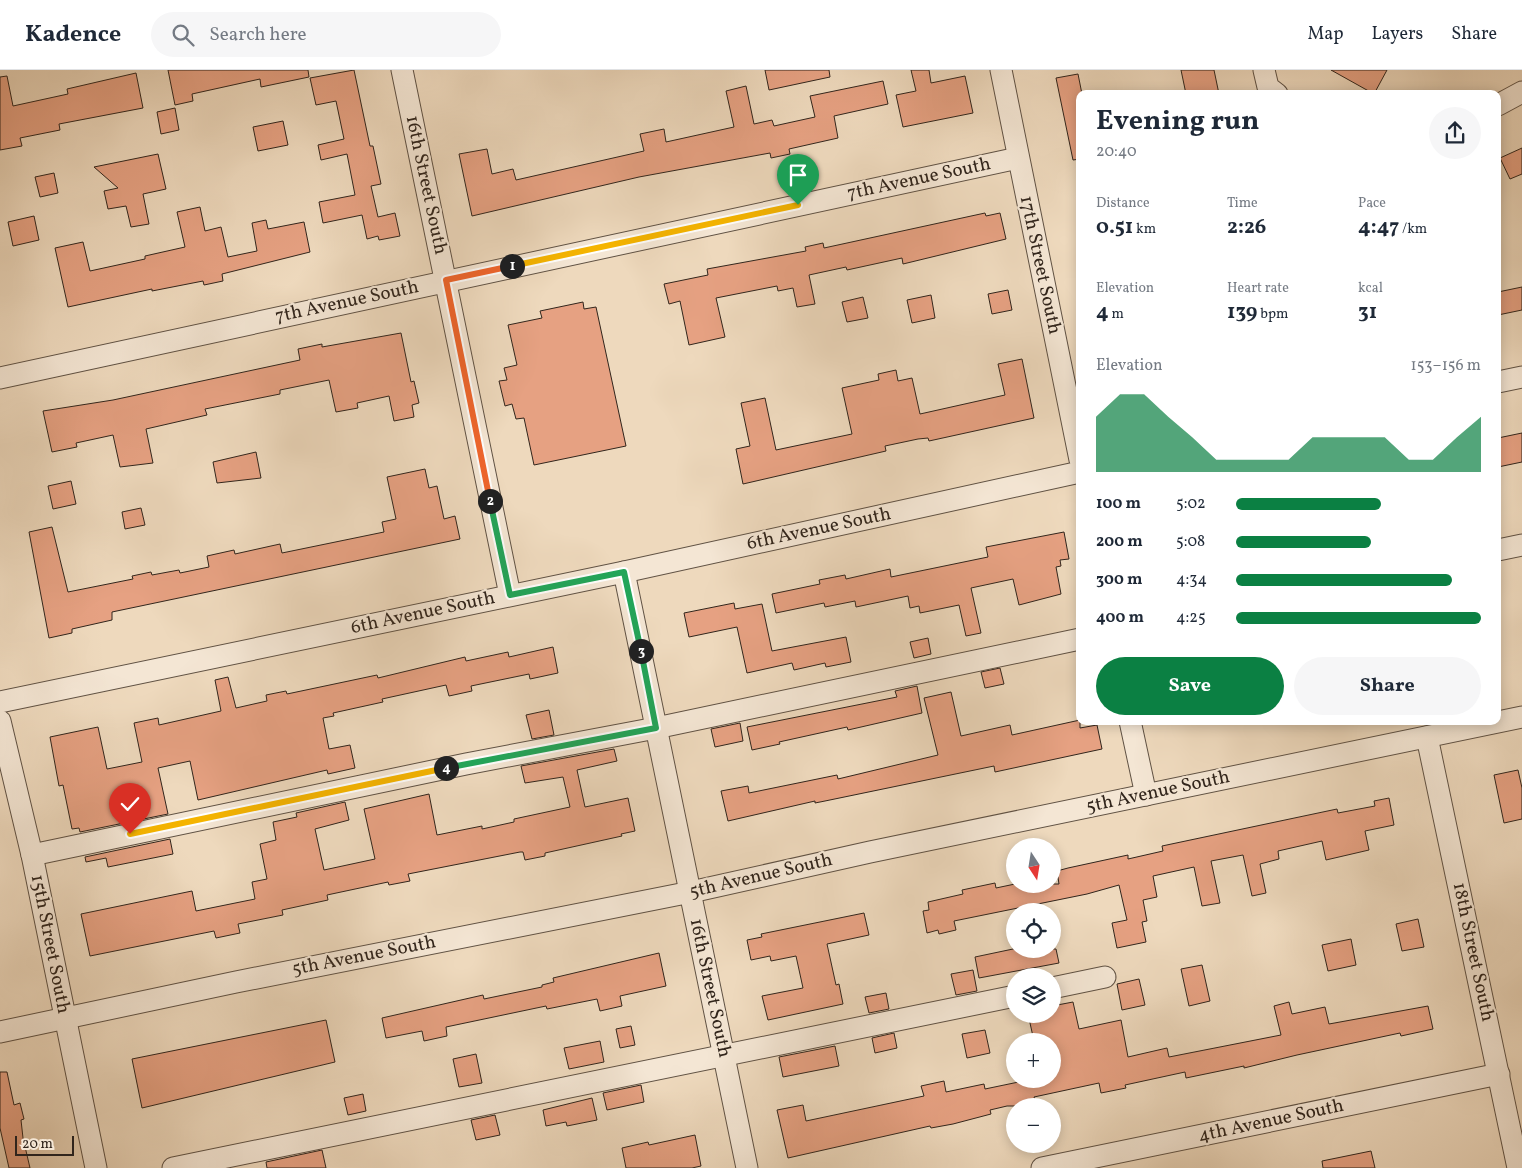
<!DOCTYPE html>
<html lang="en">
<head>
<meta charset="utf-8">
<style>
  body { margin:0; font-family:Vollkorn,serif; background:#f6f6f7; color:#1f2937; height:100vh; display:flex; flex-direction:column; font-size:19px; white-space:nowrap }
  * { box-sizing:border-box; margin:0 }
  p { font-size:16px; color:#747a83 }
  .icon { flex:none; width:28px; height:28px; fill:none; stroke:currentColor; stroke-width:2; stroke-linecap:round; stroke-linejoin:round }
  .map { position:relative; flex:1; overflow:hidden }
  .details { position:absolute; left:1076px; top:20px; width:425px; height:635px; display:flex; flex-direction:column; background:#fff; border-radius:10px; box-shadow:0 2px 12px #0003 }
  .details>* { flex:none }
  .needle { width:32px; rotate:168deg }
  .buttons { position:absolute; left:1006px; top:768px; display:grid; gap:10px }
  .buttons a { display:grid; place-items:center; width:55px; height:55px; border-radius:50%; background:#fff; box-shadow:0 2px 12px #0003; font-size:25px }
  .scale { position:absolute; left:15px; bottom:12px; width:59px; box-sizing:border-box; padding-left:5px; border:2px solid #31251c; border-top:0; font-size:14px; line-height:18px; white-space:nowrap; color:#31251c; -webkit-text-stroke:4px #f4e6d4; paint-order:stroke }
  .pin { position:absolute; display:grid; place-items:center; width:42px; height:42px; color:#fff; margin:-51px -21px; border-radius:50% 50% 50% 0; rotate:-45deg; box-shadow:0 0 5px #0007 }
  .pin .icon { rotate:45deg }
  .km { position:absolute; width:25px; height:25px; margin:-12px; border-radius:50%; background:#222; color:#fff; font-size:14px; line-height:25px; text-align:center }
  .round { display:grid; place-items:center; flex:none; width:52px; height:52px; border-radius:26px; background:#f6f6f7 }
  .summary { display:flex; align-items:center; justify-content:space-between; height:85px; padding:0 20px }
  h1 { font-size:28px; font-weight:700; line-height:38px }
  .stats { display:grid; grid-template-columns:repeat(3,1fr); gap:8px; height:85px; padding:5px 20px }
  .stats div { display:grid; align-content:center }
  .stats b { font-size:21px; font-weight:700 }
  .stats small { font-size:14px; font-weight:400 }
  .stats p { font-size:14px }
  .chart { height:140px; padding:10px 20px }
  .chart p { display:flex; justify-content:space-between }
  .chart svg { width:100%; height:90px; margin-top:5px; fill:#0b8043; opacity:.7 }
  .button { display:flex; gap:10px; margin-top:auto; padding:10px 20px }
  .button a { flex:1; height:58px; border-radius:30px; background:#0b8043; color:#fff; font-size:20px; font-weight:700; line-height:58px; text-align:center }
  .button a+a { background:#f6f6f7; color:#1f2937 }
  ul { padding:0 20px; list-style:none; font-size:16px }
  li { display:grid; grid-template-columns:80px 60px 1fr; align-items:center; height:38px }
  li i { height:12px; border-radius:6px; background:#0b8043 }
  header { display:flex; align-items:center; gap:30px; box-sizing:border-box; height:70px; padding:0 25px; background:#fff; border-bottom:1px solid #e0e1e3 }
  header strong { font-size:24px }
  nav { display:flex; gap:28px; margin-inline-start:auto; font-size:18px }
  .search { width:350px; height:45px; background:#f6f6f7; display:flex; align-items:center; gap:12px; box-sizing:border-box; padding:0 18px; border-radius:28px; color:#747a83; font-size:19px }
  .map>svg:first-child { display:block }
  .building { fill:#e6a182; stroke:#31251c }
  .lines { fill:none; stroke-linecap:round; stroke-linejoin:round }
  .minor-casing { stroke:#605244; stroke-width:23 }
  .minor { stroke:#f4e6d4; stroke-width:21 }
  .split-1-casing { stroke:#fff; stroke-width:10 }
  .split-2-casing { stroke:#fff; stroke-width:10 }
  .split-3-casing { stroke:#fff; stroke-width:10 }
  .split-4-casing { stroke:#fff; stroke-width:10 }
  .split-5-casing { stroke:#fff; stroke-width:10 }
  .split-1 { stroke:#f5b400; stroke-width:6 }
  .split-2 { stroke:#f0652b; stroke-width:6 }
  .split-3 { stroke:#22a559; stroke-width:6 }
  .split-4 { stroke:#22a559; stroke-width:6 }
  .split-5 { stroke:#f5b400; stroke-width:6 }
  .labels { text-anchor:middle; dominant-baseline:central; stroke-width:4.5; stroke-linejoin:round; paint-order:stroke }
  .street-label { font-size:19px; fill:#31251c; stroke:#f4e6d4 }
</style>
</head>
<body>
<header>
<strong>Kadence</strong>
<div class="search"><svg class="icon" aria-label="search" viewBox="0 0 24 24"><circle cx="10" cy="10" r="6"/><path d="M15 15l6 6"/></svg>Search here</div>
<nav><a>Map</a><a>Layers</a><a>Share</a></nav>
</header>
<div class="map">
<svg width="1522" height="1098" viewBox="0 0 1522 1098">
  <rect width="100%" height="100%" fill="#eed9bd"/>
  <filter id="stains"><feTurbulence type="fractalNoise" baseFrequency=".004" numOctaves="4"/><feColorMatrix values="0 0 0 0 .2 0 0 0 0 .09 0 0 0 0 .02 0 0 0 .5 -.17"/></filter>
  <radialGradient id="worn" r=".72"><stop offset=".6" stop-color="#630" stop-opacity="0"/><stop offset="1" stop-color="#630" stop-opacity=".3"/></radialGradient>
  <!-- building -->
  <g class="building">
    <path d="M168 0H308L309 7 261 17 260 9 192 24 193 31 175 35Z"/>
    <path d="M354 0 370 76H373L381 114 371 116 378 147 395 143 400 166 379 170 378 166 367 169 362 145 323 153 319 132 355 125 347 84 321 90 318 75 344 69 336 31 316 35 310 8Z"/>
    <path d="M765 0H829L830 7 769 20Z"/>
    <path d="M911 0H929L931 13 965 6 973 43 903 57 896 25 916 21Z"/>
    <path d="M1181 0H1214L1219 24H1186Z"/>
    <path d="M1331 0H1387L1374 24Z"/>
    <path d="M136 3 143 38 59 54 60 60 20 68 22 76 0 80V7L7 6 13 36 68 24 67 19Z"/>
    <path d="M1078 4 1082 24H1080V89L1073 90 1056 8Z"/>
    <path d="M883 11 888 34 834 46 838 68 789 79 790 84 771 88 770 83 639 107 472 146 459 84 487 79 492 104 513 99 516 110 644 81 640 64 664 59 666 72 734 57 726 21 746 16 754 54 772 50 774 56 815 47 810 26Z"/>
    <path d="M175 38 179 60 161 64 157 42Z"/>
    <path d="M283 51 288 75 258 81 253 57Z"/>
    <path d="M1522 78V104L1510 109 1500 88Z"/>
    <path d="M158 84 166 119 143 124 149 154 131 157 126 136 108 139 104 121 118 118 94 97Z"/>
    <path d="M54 103 58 123 40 127 35 107Z"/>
    <path d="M200 137 205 161 221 157 228 187 257 181 252 153 266 150 268 159 304 152 310 182 222 204 223 211 204 215 203 211 152 221V219L68 237 55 178 83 172 90 201 145 189V186L185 177 177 142Z"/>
    <path d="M985 143 986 146 1000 143 1006 169 903 194 902 188 847 200 846 197 809 205 815 234 797 237 793 218 778 221 777 216 716 228 725 267 689 275 680 231 669 234 664 214 708 205 707 199 806 181 805 177 823 173 824 178Z"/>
    <path d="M34 146 39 170 13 176 8 152Z"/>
    <path d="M1522 217V240L1498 245V222Z"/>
    <path d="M1008 220 1012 240 992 244 988 224Z"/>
    <path d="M931 225 935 248 912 253 907 230Z"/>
    <path d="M863 227 868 248 847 252 842 232Z"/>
    <path d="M583 232 584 239 596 237 626 376 534 395 524 348 516 349 512 334 505 336 499 311 507 310 504 298 517 295 508 255 542 248 540 241Z"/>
    <path d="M401 263 411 312 414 311 419 333 412 335 414 347 394 351 389 326 357 333 358 338 336 342 329 310 280 320V324L205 339 207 345 146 359 153 393 120 397 113 365 76 373 77 377 52 382 43 341 113 330 300 290 298 279 322 274V277Z"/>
    <path d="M1022 289 1034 348 929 371 928 368 918 369 885 376 886 381 743 414 736 379 750 376 741 333 765 328 776 380 852 364 842 318 879 310 878 304 896 300 898 311 912 308 920 344 1005 325 998 294Z"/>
    <path d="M1522 363V392L1498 397V368Z"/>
    <path d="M256 382 261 408 217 413 213 392Z"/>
    <path d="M425 399 429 418 437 416 444 449 455 446 460 469 112 542V550L72 559V563L49 568 29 462 52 457 68 522 133 509 132 506 151 502 152 505 179 500 180 503 209 497 207 486 234 480 235 484 280 474 282 483 384 462 382 452 396 449 387 407Z"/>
    <path d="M71 411 76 434 53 439 48 416Z"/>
    <path d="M141 438 145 455 125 459 122 442Z"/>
    <path d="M1064 462 1069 489 1060 490 1061 496 1056 497 1061 524 1019 535 1013 509 971 518 981 563 966 566 959 535 920 543 919 536 910 538 908 526 856 537 855 531 825 537 824 533 776 543 772 524 820 514 819 510 845 505 846 509 890 499 891 507 988 487 986 477Z"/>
    <path d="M734 533 735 539 762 534 772 581 846 567 851 592 826 597 825 593 794 600 792 593 747 603 737 557 689 567 684 543Z"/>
    <path d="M928 568 931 584 914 588 910 572Z"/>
    <path d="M553 577 558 603 530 609 529 604 471 616 472 621 449 626 446 615 382 629 383 632 333 643 334 646 323 648 329 679 350 675 355 698 328 704 327 700 198 730 190 691 158 698 168 744 80 762 79 758 72 759 63 715 59 716 50 667 98 657 107 699 142 692 134 653 158 648 159 655 221 641 215 610 228 607 236 638 267 631 266 625 286 621 287 624 377 605 378 608 465 587 466 591 508 582 509 587Z"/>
    <path d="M1000 598 1004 614 985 618 981 602Z"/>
    <path d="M917 616 922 643 848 660 847 657 779 672 780 674 752 680 747 657 897 627 895 621Z"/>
    <path d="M951 622 961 666 1010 655 1012 665 1080 650V658L1097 655 1102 679 995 702 994 696 825 731 815 733V731L728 751 721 721 748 716 749 723 837 705 838 709 938 685 924 628Z"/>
    <path d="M549 640 554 665 532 669 526 645Z"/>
    <path d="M740 653 743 671 715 677 711 659Z"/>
    <path d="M614 679 617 691 577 700 585 737 628 728 635 761 621 764 622 766 545 783V786L525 790 523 782H520L408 804 410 811 389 815 388 812 327 825 328 830 282 840 283 845 238 854 240 863 216 868 214 861 90 886 81 844 192 821 196 841 255 829 252 812 267 809 260 774 276 770 273 752 297 747 296 743 345 732 349 750 315 759 324 800 375 789 364 739 429 724 437 765 482 756V759L514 752V749L570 737 563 707 525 713 521 696Z"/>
    <path d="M1518 700 1522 718V749L1504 753 1494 705Z"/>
    <path d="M1389 728 1394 755 1365 761 1369 780 1326 790 1322 771 1278 781 1279 789 1260 794 1266 823 1252 826 1243 785 1211 791 1220 833 1202 836 1194 797 1153 806 1157 827 1143 830 1147 851 1142 852 1146 872 1117 878 1112 853 1127 850 1119 815 1087 824 954 851 956 860 939 864 938 860 927 863 923 841 929 840 928 832 963 824 962 820 995 813 996 818 1015 814H1059L1057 801 1068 798 1128 785V789L1163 781 1162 776 1337 739 1338 743 1375 736 1374 731Z"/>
    <path d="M170 769 173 784 108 797 106 788 86 792 85 787Z"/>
    <path d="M864 843 869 865 827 874 836 915 839 914 843 934 768 950 762 926 803 918 796 886 771 891 770 886 751 890 747 870 762 867 761 864Z"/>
    <path d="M1418 849 1424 877 1402 881 1396 854Z"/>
    <path d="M1351 869 1356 895 1328 901 1322 875Z"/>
    <path d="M1013 879H1056L1059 893 979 908 975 887Z"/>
    <path d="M659 883 666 916 620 926 622 936 600 941 597 929 547 939 546 936 446 957 447 966 424 971 422 961 386 968 382 948 483 925 484 929 542 917V915L554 912 553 908Z"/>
    <path d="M1202 895 1210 931 1189 936 1181 899Z"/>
    <path d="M973 900 977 921 956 925 951 904Z"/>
    <path d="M1139 909 1145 935 1122 940 1117 914Z"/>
    <path d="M886 923 889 939 869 943 865 927Z"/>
    <path d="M1073 932 1079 959 1121 950 1128 987 1167 978 1169 987 1281 965 1274 936 1289 932 1292 944 1325 937 1329 954 1428 936 1433 959 1401 966 1400 963 1297 985 1244 998V996L1186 1008 1185 1002 1125 1015 1126 1018 1101 1023 1099 1013 1034 1027 1035 1030 1027 1032 1028 1036H1007L990 1040 991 1044 953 1054 931 1058 930 1056 788 1088 777 1040 803 1035 806 1051 924 1026 921 1016 944 1011 946 1022 984 1014 985 1019 1033 1009H1052V971H1034L1028 944H1052V936Z"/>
    <path d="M326 950 335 992 142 1038 132 989Z"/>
    <path d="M631 956 635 975 620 978 616 959Z"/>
    <path d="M985 960 990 983 967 988 962 964Z"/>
    <path d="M894 963 897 978 875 983 872 968Z"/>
    <path d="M600 971 604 992 569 999 564 978Z"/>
    <path d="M835 976 839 996 783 1007 779 987Z"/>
    <path d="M476 984 482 1013 459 1017 453 989Z"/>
    <path d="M0 1002H7L14 1035 20 1033 24 1049 21 1050 23 1068 30 1098H9L0 1058Z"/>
    <path d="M641 1015 644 1032 607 1040 603 1023Z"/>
    <path d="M363 1024 366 1041 348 1045 344 1028Z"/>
    <path d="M592 1028 597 1050 567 1056 566 1052 546 1056 543 1040Z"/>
    <path d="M495 1045 500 1065 476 1070 471 1050Z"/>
    <path d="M695 1065 701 1096 692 1098H626L622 1078 648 1072 649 1075Z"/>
    <path d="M322 1080 326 1098H267L266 1092Z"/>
    <path d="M1371 1081 1375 1098H1323L1322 1091Z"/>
  </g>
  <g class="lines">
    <!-- minor casing -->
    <g class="minor-casing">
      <g id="minor">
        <path d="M402 0 510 525"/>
        <path d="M1001 0 1080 390"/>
        <path d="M1264 0 1268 17 1277 24"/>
        <path d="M1498 35 1522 22"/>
        <path d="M0 308 1018 88"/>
        <path d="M1498 312 1522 307"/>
        <path d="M1498 480 1522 475"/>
        <path d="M624 502 747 1098"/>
        <path d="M0 632 624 502 1080 402"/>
        <path d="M0 651 32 785 96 1098"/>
        <path d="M1130 651 1146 725"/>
        <path d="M1427 667 1518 1098"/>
        <path d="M32 785 466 694 656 658 1080 569"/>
        <path d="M1052 918 1105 907"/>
        <path d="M0 962 236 912 691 822 870 782 1522 647"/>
        <path d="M173 1098 1015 926"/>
        <path d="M1042 1098 1499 1004"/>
      </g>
    </g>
    <!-- minor -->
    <use href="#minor" class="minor"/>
  </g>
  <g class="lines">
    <!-- split-1 casing -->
    <g class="split-1-casing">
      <path id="split-1" d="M512 196 798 135"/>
    </g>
    <!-- split-2 casing -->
    <g class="split-2-casing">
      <path id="split-2" d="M490 431 446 210 512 196"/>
    </g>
    <!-- split-3 casing -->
    <g class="split-3-casing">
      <path id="split-3" d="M490 431 510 525 624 502 641 581"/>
    </g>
    <!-- split-4 casing -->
    <g class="split-4-casing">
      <path id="split-4" d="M446 698 656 658 641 581"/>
    </g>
    <!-- split-5 casing -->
    <g class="split-5-casing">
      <path id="split-5" d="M130 764 446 698"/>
    </g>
    <!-- split-1 -->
    <use href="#split-1" class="split-1"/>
    <!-- split-2 -->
    <use href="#split-2" class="split-2"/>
    <!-- split-3 -->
    <use href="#split-3" class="split-3"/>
    <!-- split-4 -->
    <use href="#split-4" class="split-4"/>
    <!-- split-5 -->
    <use href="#split-5" class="split-5"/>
  </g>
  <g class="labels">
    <!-- street labels -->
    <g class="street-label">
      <text transform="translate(919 109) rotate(-12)">7th Avenue South</text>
      <text transform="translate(426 115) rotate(78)">16th Street South</text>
      <text transform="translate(1040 195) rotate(78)">17th Street South</text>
      <text transform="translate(347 232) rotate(-12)">7th Avenue South</text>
      <text transform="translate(819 459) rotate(-12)">6th Avenue South</text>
      <text transform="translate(423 543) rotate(-12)">6th Avenue South</text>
      <text transform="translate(1158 722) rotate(-12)">5th Avenue South</text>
      <text transform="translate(761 806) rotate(-13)">5th Avenue South</text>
      <text transform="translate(50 874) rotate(79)">15th Street South</text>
      <text transform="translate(1473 882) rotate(78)">18th Street South</text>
      <text transform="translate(364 886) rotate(-11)">5th Avenue South</text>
      <text transform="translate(710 918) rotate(78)">16th Street South</text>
      <text transform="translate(1271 1051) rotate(-12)">4th Avenue South</text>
    </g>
  </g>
  <rect width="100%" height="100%" filter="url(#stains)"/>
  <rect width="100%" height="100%" fill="url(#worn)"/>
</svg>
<div class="buttons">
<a><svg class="needle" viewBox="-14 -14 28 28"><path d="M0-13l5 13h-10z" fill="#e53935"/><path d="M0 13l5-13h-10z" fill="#747a83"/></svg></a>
<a><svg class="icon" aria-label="locate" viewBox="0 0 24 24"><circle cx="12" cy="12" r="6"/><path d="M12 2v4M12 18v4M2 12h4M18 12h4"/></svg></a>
<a><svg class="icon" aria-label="layers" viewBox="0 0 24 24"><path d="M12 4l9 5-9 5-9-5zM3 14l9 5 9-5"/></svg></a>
<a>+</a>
<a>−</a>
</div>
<div class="scale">20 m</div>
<div class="pin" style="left:798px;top:135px;background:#1e9e55"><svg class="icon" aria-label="arrive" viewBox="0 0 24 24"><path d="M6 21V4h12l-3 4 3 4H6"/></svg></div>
<div class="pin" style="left:130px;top:764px;background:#d93025"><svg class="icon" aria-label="check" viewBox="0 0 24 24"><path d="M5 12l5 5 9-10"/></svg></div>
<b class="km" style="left:512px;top:196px">1</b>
<b class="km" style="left:490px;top:431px">2</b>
<b class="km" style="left:641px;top:581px">3</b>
<b class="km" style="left:446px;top:698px">4</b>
<section class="details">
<div class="summary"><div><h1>Evening run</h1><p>20:40</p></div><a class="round"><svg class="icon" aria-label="share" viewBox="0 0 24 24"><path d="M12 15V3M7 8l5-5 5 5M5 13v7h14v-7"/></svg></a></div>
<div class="stats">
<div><p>Distance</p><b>0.51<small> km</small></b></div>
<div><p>Time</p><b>2:26</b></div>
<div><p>Pace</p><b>4:47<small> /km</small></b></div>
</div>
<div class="stats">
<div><p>Elevation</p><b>4<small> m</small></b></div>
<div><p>Heart rate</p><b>139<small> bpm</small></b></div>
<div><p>kcal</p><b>31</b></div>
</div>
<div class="chart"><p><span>Elevation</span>153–156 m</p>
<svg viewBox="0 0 160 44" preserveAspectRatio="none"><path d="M0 44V17L10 6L20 6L30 17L40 27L50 38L60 38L70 38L80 38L90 27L100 27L110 27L120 27L130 38L140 38L150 27L160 17V44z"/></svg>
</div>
<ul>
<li><b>100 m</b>5:02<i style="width:59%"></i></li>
<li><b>200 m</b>5:08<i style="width:55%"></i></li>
<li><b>300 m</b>4:34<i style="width:88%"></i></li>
<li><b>400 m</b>4:25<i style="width:100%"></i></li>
</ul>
<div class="button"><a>Save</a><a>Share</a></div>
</section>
</div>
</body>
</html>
